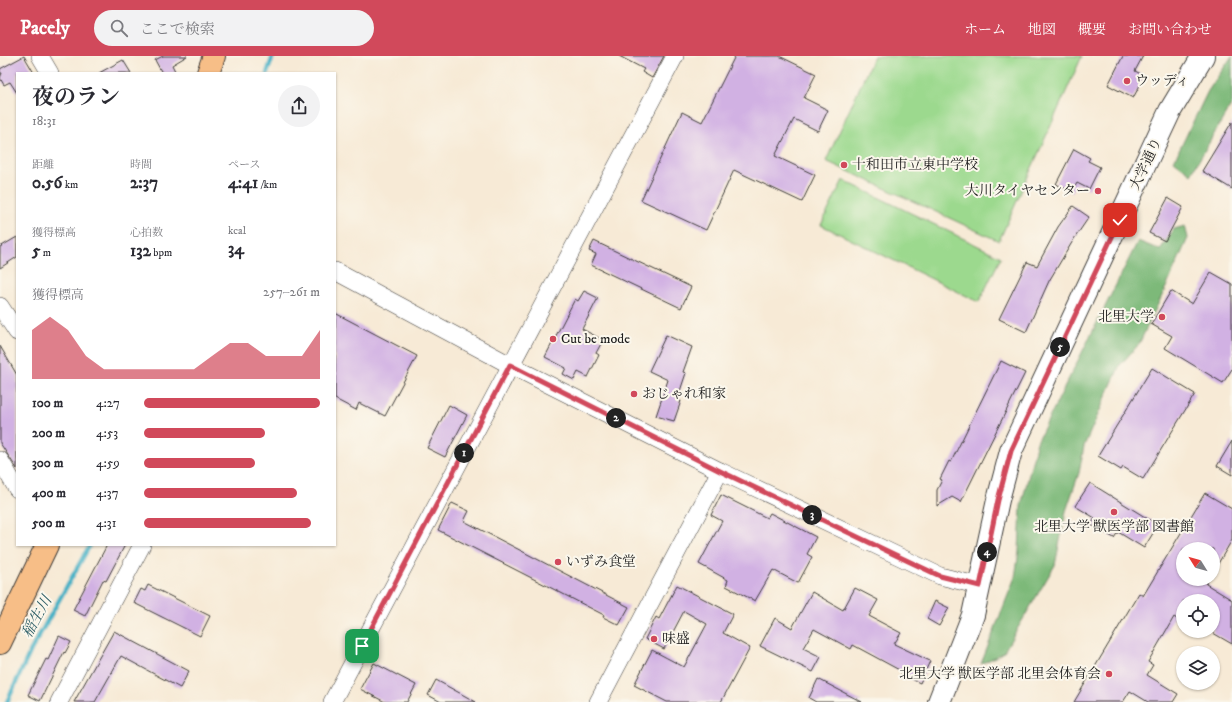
<!DOCTYPE html>
<html lang="ja">
<head>
<meta charset="utf-8">
<style>
  body { margin:0; font-family:"IM FELL DW Pica","Noto Serif JP",serif; background:#f2f2f3; color:#2b2b33; height:100vh; display:flex; flex-direction:column; font-size:15px; white-space:nowrap }
  * { box-sizing:border-box; margin:0 }
  p { font-size:13px; color:#7c7c81 }
  .icon { flex:none; width:22px; height:22px; fill:none; stroke:currentColor; stroke-width:2; stroke-linecap:round; stroke-linejoin:round }
  .map { position:relative; flex:1; overflow:hidden }
  .details { position:absolute; left:16px; top:16px; width:320px; height:474px; display:flex; flex-direction:column; background:#fff; border-radius:0px; box-shadow:0 1px 3px #0004 }
  .details>* { flex:none }
  .needle { width:26px; rotate:307deg }
  .controls { position:absolute; left:1176px; top:486px; display:grid; gap:8px }
  .controls a { display:grid; place-items:center; width:44px; height:44px; border-radius:50%; background:#fff; box-shadow:0 1px 3px #0004; font-size:20px }
  .pin { position:absolute; display:grid; place-items:center; width:34px; height:34px; color:#fff; margin:-17px; border-radius:8px; box-shadow:0 2px 6px #0006 }
  .km { position:absolute; width:20px; height:20px; margin:-10px; border-radius:50%; background:#222; color:#fff; font-size:11px; line-height:20px; text-align:center }
  .round { display:grid; place-items:center; flex:none; width:42px; height:42px; border-radius:21px; background:#f2f2f3 }
  .summary { display:flex; align-items:center; justify-content:space-between; height:68px; padding:0 16px }
  h1 { font-size:22px; font-weight:700; line-height:30px }
  .metrics { display:grid; grid-template-columns:repeat(3,1fr); gap:6px; height:68px; padding:4px 16px }
  .metrics div { display:grid; align-content:center }
  .metrics b { font-size:17px; font-weight:700 }
  .metrics small { font-size:11px; font-weight:400 }
  .metrics p { font-size:11px }
  .chart { height:112px; padding:8px 16px }
  .chart p { display:flex; justify-content:space-between }
  .chart svg { width:100%; height:72px; margin-top:4px; fill:#d1495b; opacity:.7 }
  ul { padding:0 16px; list-style:none; font-size:13px }
  li { display:grid; grid-template-columns:64px 48px 1fr; align-items:center; height:30px }
  li i { height:10px; border-radius:5px; background:#d1495b }
  header { display:flex; align-items:center; gap:24px; box-sizing:border-box; height:56px; padding:0 20px; background:#d1495b; color:#fff }
  header strong { font-size:19px }
  nav { display:flex; gap:22px; margin-inline-start:auto; font-size:14px }
  .search { width:280px; height:36px; background:#f2f2f3; display:flex; align-items:center; gap:10px; box-sizing:border-box; padding:0 14px; border-radius:22px; color:#7c7c81; font-size:15px }
  .map>svg:first-child { display:block }
  .green { fill:#9cd98e; stroke:#5c7a55 }
  .forest { fill:#7db979; stroke:#4c6a4a }
  .lines { fill:none; stroke-linecap:round; stroke-linejoin:round }
  .stream { stroke:#48b2c6; stroke-width:4.5 }
  .building { fill:#d1b1e3 }
  .minor-casing { stroke:#3d3b38; stroke-width:18 }
  .tertiary-casing { stroke:#3d3b38; stroke-width:24 }
  .primary-casing { stroke:#3d3b38; stroke-width:24 }
  .minor { stroke:#fff; stroke-width:17 }
  .tertiary { stroke:#fff; stroke-width:22 }
  .primary { stroke:#f7be87; stroke-width:22 }
  .route-casing { stroke:#fff; stroke-width:8 }
  .route { stroke:#d1495b; stroke-width:5 }
  .poi-dot { fill:#d1495b; stroke:#fbf7ec; stroke-width:1.5 }
  .labels { text-anchor:middle; dominant-baseline:central; stroke-width:4; stroke-linejoin:round; paint-order:stroke }
  .poi-label { font-size:14px; fill:#1c1c1c; stroke:#fbf7ec; text-anchor:start }
  .street-label { font-size:14px; fill:#1c1c1c; stroke:#fbf7ec }
  .water-label { font-size:15px; font-style:italic; fill:#306068; stroke:#fbf7ec }
</style>
</head>
<body>
<header>
<strong>Pacely</strong>
<div class="search"><svg class="icon" aria-label="search" viewBox="0 0 24 24"><circle cx="10" cy="10" r="6"/><path d="M15 15l6 6"/></svg>ここで検索</div>
<nav><a>ホーム</a><a>地図</a><a>概要</a><a>お問い合わせ</a></nav>
</header>
<div class="map">
<svg width="1232" height="646" viewBox="0 0 1232 646">
  <rect width="100%" height="100%" fill="#fbf7ec"/>
  <filter id="ink" filterUnits="userSpaceOnUse"><feTurbulence type="fractalNoise" baseFrequency=".025" numOctaves="2"/><feDisplacementMap in="SourceGraphic" scale="8" xChannelSelector="R" yChannelSelector="G"/><feConvolveMatrix kernelMatrix="1 2 1 2 8 2 1 2 1" color-interpolation-filters="sRGB"/></filter>
  <filter id="wash" filterUnits="userSpaceOnUse"><feTurbulence type="fractalNoise" baseFrequency=".012" numOctaves="4" result="noise"/><feDisplacementMap in="SourceGraphic" scale="16" xChannelSelector="R" yChannelSelector="G"/><feGaussianBlur stdDeviation="0.9" result="paint"/><feColorMatrix in="noise" values="0 0 0 0 0 0 0 0 0 0 0 0 0 0 0 0 0 1.4 0 .05"/><feComposite in="paint" operator="in"/></filter>
  <g filter="url(#wash)">
    <rect width="100%" height="100%" fill="#f7ead6"/>
    <!-- green -->
    <g class="green">
      <path d="M874 0H1082L999 185 826 105Z"/>
      <path d="M843 124 1001 201 979 246 821 169Z"/>
    </g>
    <!-- forest -->
    <g class="forest">
      <path d="M1232 0V47L1191 118 1174 105 1208 35Z"/>
      <path d="M1185 170 1188 182 1169 225 1139 288 1120 309 1084 390 1079 417 1066 455 1055 509 1003 597 981 608 1015 521 1019 495 1021 450 1037 386 1138 185 1160 194 1174 173Z"/>
    </g>
    <g class="lines">
      <!-- stream -->
      <g class="stream">
        <path d="M267 17 273 0"/>
        <path d="M7 646 31 594 90 489"/>
      </g>
    </g>
    <g id="blocks">
      <!-- building -->
      <g class="building">
        <path d="M24 0 34 17H17V37L10 26 4 29 0 22 2 17H0V13Z"/>
        <path d="M163 0H187L172 9 176 17H162L155 4Z"/>
        <path d="M619 0H664L652 22 642 16 644 13Z"/>
        <path d="M735 0H779L816 18 804 42 828 54 818 75 794 63 775 100 815 119 802 146 734 114 706 174 641 144 682 56 702 66Z"/>
        <path d="M1123 0H1143L1135 15 1145 20 1133 42 1108 29Z"/>
        <path d="M123 4 131 17H99Z"/>
        <path d="M1232 66V133L1202 115Z"/>
        <path d="M1074 93 1090 102 1088 105 1100 111 1089 133 1077 127 1072 136 1056 128Z"/>
        <path d="M1168 142 1183 151 1165 185 1149 177Z"/>
        <path d="M1073 150 1089 161 1074 183 1049 225 1026 276 999 263 1027 206 1037 210 1058 171Z"/>
        <path d="M17 181V201L0 212V191Z"/>
        <path d="M594 185 691 231 681 252 591 209 596 198 589 195Z"/>
        <path d="M1211 216 1232 228V313L1223 327 1165 292 1172 280 1151 268 1171 235 1192 248Z"/>
        <path d="M584 235 598 242 582 273 603 284 596 297 599 299 588 321 578 316 574 324 563 318 566 312 545 301 575 243 578 245Z"/>
        <path d="M335 257 417 300 385 360 359 347 356 354 335 343Z"/>
        <path d="M666 279 692 291 683 316 686 317 677 344 681 345 674 365 656 360 668 324 649 315Z"/>
        <path d="M0 290 17 319V413L0 387Z"/>
        <path d="M1001 305 1025 317 961 446 952 441 937 450V434L942 424 940 423 949 405 951 406Z"/>
        <path d="M1152 312 1195 338 1143 423 1123 411 1121 414 1098 400Z"/>
        <path d="M449 349 467 359 445 401 427 392Z"/>
        <path d="M1232 385V419L1217 410Z"/>
        <path d="M1090 427 1158 469 1144 492 1118 476 1114 482 1091 469 1095 462 1075 450Z"/>
        <path d="M1205 437 1232 453V484L1213 516V493H1183V523H1209L1206 528 1232 544V588L1213 577V545H1183V567L1174 561 1148 606 1153 609 1147 619 1178 638 1173 646H1148L1130 635 1123 646H1074L1139 537 1143 540Z"/>
        <path d="M721 439 767 462 770 457 816 481 807 498 812 501 798 527 773 514 755 545 726 530 728 524 699 508 722 465 711 459Z"/>
        <path d="M452 447 469 455 464 465 629 551 619 569 603 561 604 559 438 474Z"/>
        <path d="M107 489H125L106 525 103 524 85 560 73 554Z"/>
        <path d="M148 529 210 560 200 580 134 547 141 533 145 535Z"/>
        <path d="M677 529 733 558 723 577 750 592 721 646H667L634 629 652 594 684 611 707 568 684 555 664 593 645 583 656 561 659 563Z"/>
        <path d="M855 532 878 544 869 560 901 577 894 588 930 605 920 627 901 618 903 616 853 589 851 593 814 573 803 592 821 601 813 616 760 590 775 562 792 572 812 536 843 554Z"/>
        <path d="M935 545 949 552 939 570 927 563Z"/>
        <path d="M114 575 189 615 180 632 121 600 95 646H74Z"/>
        <path d="M59 580 71 586 65 597 64 596 40 645 28 639 46 603 48 604Z"/>
        <path d="M374 607 416 629 407 646H385L360 633Z"/>
        <path d="M818 623 862 646H816L809 642Z"/>
        <path d="M436 624 476 646H441L428 639Z"/>
      </g>
    </g>
  </g>
  <g filter="url(#ink)">
    <use href="#blocks" fill-opacity="0" stroke="#3d3b38" stroke-width="1"/>
    <g class="lines">
      <!-- minor casing -->
      <g class="minor-casing">
        <g id="minor">
          <path d="M40 0 50 17"/>
          <path d="M335 215 510 309 720 415 940 520 980 530"/>
          <path d="M0 250 17 276"/>
          <path d="M0 404 17 433"/>
          <path d="M59 646 142 489"/>
          <path d="M332 646 675 0"/>
          <path d="M598 646 720 415"/>
        </g>
      </g>
      <!-- tertiary casing -->
      <g class="tertiary-casing">
        <path id="tertiary" d="M939 646 973 559 998 444 1011 395 1170 55 1203 0"/>
      </g>
      <!-- primary casing -->
      <g class="primary-casing">
        <g id="primary">
          <path d="M208 17 214 0"/>
          <path d="M0 587 47 489"/>
        </g>
      </g>
      <!-- minor -->
      <use href="#minor" class="minor"/>
      <!-- tertiary -->
      <use href="#tertiary" class="tertiary"/>
      <!-- primary -->
      <use href="#primary" class="primary"/>
    </g>
  </g>
  <g class="lines" filter="url(#ink)">
    <!-- route casing -->
    <g class="route-casing">
      <path id="route" d="M362 590 510 309 720 415 906 504 940 520 980 530 998 444 1011 395 1120 164"/>
    </g>
    <!-- route -->
    <use href="#route" class="route"/>
  </g>
  <!-- markers -->
  <g class="poi-dot">
    <circle cx="1127" cy="25" r="4"/>
    <circle cx="844" cy="109" r="4"/>
    <circle cx="1098" cy="135" r="4"/>
    <circle cx="1162" cy="261" r="4"/>
    <circle cx="553" cy="283" r="4"/>
    <circle cx="634" cy="338" r="4"/>
    <circle cx="1114" cy="456" r="4"/>
    <circle cx="558" cy="506" r="4"/>
    <circle cx="654" cy="583" r="4"/>
    <circle cx="1109" cy="618" r="4"/>
  </g>
  <g class="labels">
    <!-- poi labels -->
    <g class="poi-label">
      <text x="1135" y="25">ウッディ</text>
      <text x="852" y="109">十和田市立東中学校</text>
      <text x="1090" y="135" text-anchor="end">大川タイヤセンター</text>
      <text x="1154" y="261" text-anchor="end">北里大学</text>
      <text x="561" y="283">Cut be mode</text>
      <text x="642" y="338">おじゃれ和家</text>
      <text x="1114" y="471" text-anchor="middle">北里大学 獣医学部 図書館</text>
      <text x="566" y="506">いずみ食堂</text>
      <text x="662" y="583">味盛</text>
      <text x="1101" y="618" text-anchor="end">北里大学 獣医学部 北里会体育会</text>
    </g>
    <!-- street labels -->
    <g class="street-label">
      <text transform="translate(1146 108) rotate(-65)">大学通り</text>
    </g>
    <!-- water labels -->
    <g class="water-label">
      <text transform="translate(37 561) rotate(-61)">稲生川</text>
    </g>
  </g>
</svg>
<div class="controls">
<a><svg class="needle" viewBox="-14 -14 28 28"><path d="M0-13l5 13h-10z" fill="#e53935"/><path d="M0 13l5-13h-10z" fill="#7c7c81"/></svg></a>
<a><svg class="icon" aria-label="locate" viewBox="0 0 24 24"><circle cx="12" cy="12" r="6"/><path d="M12 2v4M12 18v4M2 12h4M18 12h4"/></svg></a>
<a><svg class="icon" aria-label="layers" viewBox="0 0 24 24"><path d="M12 4l9 5-9 5-9-5zM3 14l9 5 9-5"/></svg></a>
</div>
<div class="pin" style="left:362px;top:590px;background:#1e9e55"><svg class="icon" aria-label="arrive" viewBox="0 0 24 24"><path d="M6 21V4h12l-3 4 3 4H6"/></svg></div>
<div class="pin" style="left:1120px;top:164px;background:#d93025"><svg class="icon" aria-label="check" viewBox="0 0 24 24"><path d="M5 12l5 5 9-10"/></svg></div>
<b class="km" style="left:464px;top:397px">1</b>
<b class="km" style="left:616px;top:362px">2</b>
<b class="km" style="left:812px;top:459px">3</b>
<b class="km" style="left:987px;top:496px">4</b>
<b class="km" style="left:1060px;top:291px">5</b>
<section class="details">
<div class="summary"><div><h1>夜のラン</h1><p>18:31</p></div><a class="round"><svg class="icon" aria-label="share" viewBox="0 0 24 24"><path d="M12 15V3M7 8l5-5 5 5M5 13v7h14v-7"/></svg></a></div>
<div class="metrics">
<div><p>距離</p><b>0.56<small> km</small></b></div>
<div><p>時間</p><b>2:37</b></div>
<div><p>ペース</p><b>4:41<small> /km</small></b></div>
</div>
<div class="metrics">
<div><p>獲得標高</p><b>5<small> m</small></b></div>
<div><p>心拍数</p><b>132<small> bpm</small></b></div>
<div><p>kcal</p><b>34</b></div>
</div>
<div class="chart"><p><span>獲得標高</span>257–261 m</p>
<svg viewBox="0 0 160 44" preserveAspectRatio="none"><path d="M0 44V14L10 6L20 14L30 30L40 38L50 38L60 38L70 38L80 38L90 38L100 30L110 22L120 22L130 30L140 30L150 30L160 14V44z"/></svg>
</div>
<ul>
<li><b>100 m</b>4:27<i style="width:100%"></i></li>
<li><b>200 m</b>4:53<i style="width:69%"></i></li>
<li><b>300 m</b>4:59<i style="width:63%"></i></li>
<li><b>400 m</b>4:37<i style="width:87%"></i></li>
<li><b>500 m</b>4:31<i style="width:95%"></i></li>
</ul>
</section>
</div>
</body>
</html>
